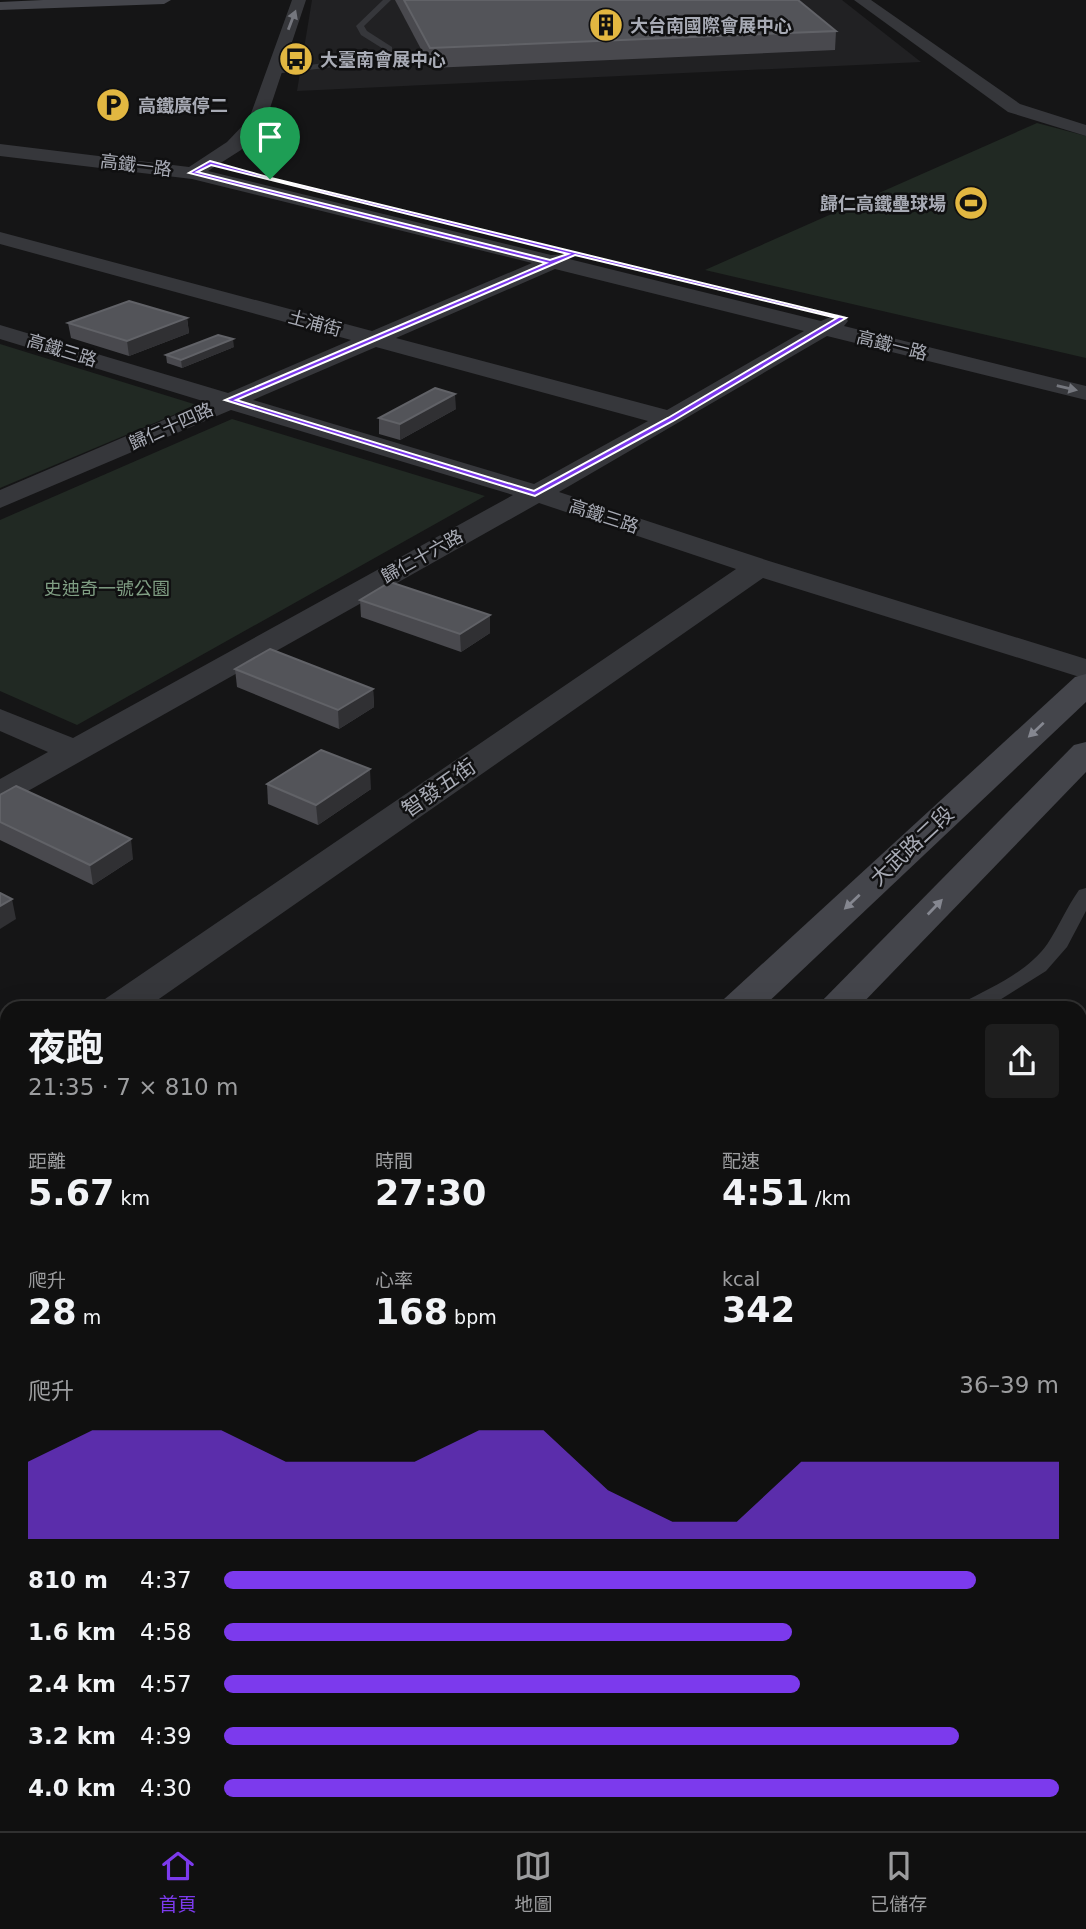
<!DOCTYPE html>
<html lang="zh-TW">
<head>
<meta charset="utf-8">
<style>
  body { margin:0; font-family:"DejaVu Sans","Noto Sans TC",sans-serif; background:#1e1e1e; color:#f1f3f6; height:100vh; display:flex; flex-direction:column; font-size:26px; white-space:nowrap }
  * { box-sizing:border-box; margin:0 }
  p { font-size:23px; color:#9c9d9f }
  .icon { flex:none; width:38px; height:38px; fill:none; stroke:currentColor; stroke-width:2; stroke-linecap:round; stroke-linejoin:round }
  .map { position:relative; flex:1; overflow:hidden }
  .drawer { position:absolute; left:0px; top:1001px; width:1087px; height:831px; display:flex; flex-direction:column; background:#101010; border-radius:21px 21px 0 0; box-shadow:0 7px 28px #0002,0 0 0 2px #303030 }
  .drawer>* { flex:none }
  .pin { position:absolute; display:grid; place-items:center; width:60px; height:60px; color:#fff; margin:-72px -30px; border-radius:50% 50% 50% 0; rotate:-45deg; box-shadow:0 0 7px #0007 }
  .pin .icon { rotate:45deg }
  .round { display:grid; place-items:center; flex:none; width:74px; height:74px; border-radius:7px; background:#1e1e1e }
  .summary { display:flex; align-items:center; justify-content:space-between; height:119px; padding:0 28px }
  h1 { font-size:38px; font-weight:700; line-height:52px }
  .figures { display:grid; grid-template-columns:repeat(3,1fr); gap:10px; height:119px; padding:7px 28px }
  .figures div { display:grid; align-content:center }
  .figures b { font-size:35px; font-weight:700 }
  .figures small { font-size:19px; font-weight:400 }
  .figures p { font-size:19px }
  .chart { height:196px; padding:14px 28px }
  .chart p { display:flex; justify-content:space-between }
  .chart svg { width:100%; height:126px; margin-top:7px; fill:#7c3aed; opacity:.7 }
  ul { padding:0 28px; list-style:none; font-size:23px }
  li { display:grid; grid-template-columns:112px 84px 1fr; align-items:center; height:52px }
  li i { height:18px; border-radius:9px; background:#7c3aed }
  .dock { display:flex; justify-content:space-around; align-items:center; height:98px; border-top:2px solid #303030; background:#101010; font-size:19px; color:#9c9d9f }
  .dock a { display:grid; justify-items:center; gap:4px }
  .dock .current { color:#7c3aed }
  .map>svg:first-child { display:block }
  .built { fill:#212123 }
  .green { fill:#212923 }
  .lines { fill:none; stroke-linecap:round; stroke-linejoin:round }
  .lane { fill:#36373b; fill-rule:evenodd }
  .street { fill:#36373b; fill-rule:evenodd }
  .secondary { fill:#44454b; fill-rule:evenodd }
  .wall { fill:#49494e }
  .shaded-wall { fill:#303033 }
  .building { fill:#535459; stroke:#616267; stroke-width:2 }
  .oneway { fill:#75777e }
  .oneway2 { fill:#858790 }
  .route { fill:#7c3aed; stroke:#fff; stroke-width:2; fill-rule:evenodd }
  .labels { text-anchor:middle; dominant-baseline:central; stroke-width:5; stroke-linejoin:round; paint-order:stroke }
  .far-poi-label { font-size:18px; font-weight:bold; fill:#a8abb5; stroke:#101011; text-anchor:start }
  .far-street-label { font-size:18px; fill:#a8abb5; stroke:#101011 }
  .far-park-label { font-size:18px; fill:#809f84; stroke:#101011 }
  .street-label { font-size:21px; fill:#a8abb5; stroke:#101011 }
</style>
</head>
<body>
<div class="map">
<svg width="1086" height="1831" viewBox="0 0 1086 1831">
  <rect width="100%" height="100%" fill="#151516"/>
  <!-- built -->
  <path class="built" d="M312 0H842L921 62 297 91Z"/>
  <!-- green -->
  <g class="green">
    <path d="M1037 123 1086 136V358L705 270Z"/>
    <path d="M0 344 197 405 0 488Z"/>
    <path d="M232 419 485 496 77 725 0 691V520Z"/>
  </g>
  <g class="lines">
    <!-- lane -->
    <g class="lane">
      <path d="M383 0H391L364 26 367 31 392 47V57L378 62 273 74 269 71 385 54V50L361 35 356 26Z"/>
      <path d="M1086 888V911L1067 947 1046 971 987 1008H959L962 1003C992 987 1028 972 1048 943 1059 926 1067 907 1079 890Z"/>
      <path d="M1080 1310 1086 1311V1331L1080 1330Z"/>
      <path d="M568 1825H602L601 1831H567Z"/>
    </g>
    <!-- street -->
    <g class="street">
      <path d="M292 0H306L266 120 241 150 208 171 551 255 567 254 569 259 821 321 837 314 845 316 848 321 844 326 1086 386V400L827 336 559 492 769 561 1086 659V679L763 578 146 1008H99L105 999 736 569 539 503 12 800 0 804V779L48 752 0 731V709L73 738 513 495 231 410 0 508V490L206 402 0 339V325L228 393 351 340 0 244V232L372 331 532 263 192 179 0 156V144L189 167 227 142 249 119ZM555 269 804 331 667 410 396 338ZM376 347 648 421 534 484 253 400Z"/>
      <path d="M854 0H871L1020 104 1086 125V136L1008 112Z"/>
      <path d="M7 1071V1102L0 1104V1073Z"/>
      <path d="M0 1341 7 1343V1384L0 1382Z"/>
      <path d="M0 1428 7 1430V1475L0 1473Z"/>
    </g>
    <!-- secondary -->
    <g class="secondary">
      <path d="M43 0H171L164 4 0 10V2Z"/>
      <path d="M1086 674V702L762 1008H718L724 999 1075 677Z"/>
      <path d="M1086 742V772L858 1008H815L1074 745Z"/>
      <path d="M7 1669V1725L0 1728V1671Z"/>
      <path d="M7 1803V1825H56L54 1831H0V1807Z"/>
    </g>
  </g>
  <!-- wall -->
  <g class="wall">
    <path d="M395 0H798L836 31 835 50 431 68Z"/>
    <path d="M187 318 189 333 129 356 71 338 68 323Z"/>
    <path d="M234 347 182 368 167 363 166 355Z"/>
    <path d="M456 409 400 440 379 434V418Z"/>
    <path d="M360 600 490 615V633L461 652 361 617Z"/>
    <path d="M235 669 373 689 374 707 339 729 237 687Z"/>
    <path d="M267 784 371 789 318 825 268 804Z"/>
    <path d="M0 795 133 859 93 885 0 840Z"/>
  </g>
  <!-- shaded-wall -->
  <g class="shaded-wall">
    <path d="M187 318 189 333 129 356 127 341Z"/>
    <path d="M233 339 234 347 182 368 181 360Z"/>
    <path d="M455 394 456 409 400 440V424Z"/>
    <path d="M490 615V633L461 652 460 634Z"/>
    <path d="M373 689 374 707 339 729 338 710Z"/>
    <path d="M370 769 371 789 318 825 316 805Z"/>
    <path d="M131 839 133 859 93 885 90 865Z"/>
    <path d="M12 899 16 919 0 929V906Z"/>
  </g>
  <!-- building -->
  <g class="building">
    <path d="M404 0H798L836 31 430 48Z"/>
    <path d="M129 301 187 318 127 341 68 323Z"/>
    <path d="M218 335 233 339 181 360 166 355Z"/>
    <path d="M435 388 455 394 400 424 379 418Z"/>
    <path d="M390 582 490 615 460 634 360 600Z"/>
    <path d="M270 649 373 689 338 710 235 669Z"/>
    <path d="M321 750 370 769 316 805 267 784Z"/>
    <path d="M16 786 131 839 90 865 0 822V795Z"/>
    <path d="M0 893 12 899 0 906Z"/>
  </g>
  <!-- one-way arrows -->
  <defs><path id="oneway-solid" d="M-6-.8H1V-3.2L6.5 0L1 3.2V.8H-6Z" transform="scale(1.75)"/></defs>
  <g class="oneway">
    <use href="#oneway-solid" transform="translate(292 20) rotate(-69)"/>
    <use href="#oneway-solid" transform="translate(1067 388) rotate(13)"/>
  </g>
  <g class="oneway2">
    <use href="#oneway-solid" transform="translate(1036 730) rotate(137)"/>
    <use href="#oneway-solid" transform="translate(852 902) rotate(137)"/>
    <use href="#oneway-solid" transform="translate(935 907) rotate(-46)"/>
  </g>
  <!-- route -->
  <path class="route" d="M210 161 271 178 846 318 673 421 535 496 225 400 546 263 189 173ZM211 165 568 254 550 260 197 172ZM575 255 837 318 668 418 534 491 236 400Z"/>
  <!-- icons -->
  <defs>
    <g id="building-disc" transform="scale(1.75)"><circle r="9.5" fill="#e2b741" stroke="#101011"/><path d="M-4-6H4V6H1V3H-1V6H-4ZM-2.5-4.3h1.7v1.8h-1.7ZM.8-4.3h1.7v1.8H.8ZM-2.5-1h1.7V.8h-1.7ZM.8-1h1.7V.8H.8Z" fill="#111"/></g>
    <g id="bus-disc" transform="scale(1.75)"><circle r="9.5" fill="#e2b741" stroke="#101011"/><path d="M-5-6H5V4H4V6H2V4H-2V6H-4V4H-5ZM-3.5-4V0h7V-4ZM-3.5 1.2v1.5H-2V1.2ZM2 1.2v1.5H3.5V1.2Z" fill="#111"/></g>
    <g id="parking-disc" transform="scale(1.75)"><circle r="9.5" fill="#e2b741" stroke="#101011"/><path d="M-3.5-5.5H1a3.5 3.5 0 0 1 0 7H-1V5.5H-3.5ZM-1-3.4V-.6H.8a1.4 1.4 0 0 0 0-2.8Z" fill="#111"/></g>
    <g id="stadium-disc" transform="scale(1.75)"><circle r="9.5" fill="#e2b741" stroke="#101011"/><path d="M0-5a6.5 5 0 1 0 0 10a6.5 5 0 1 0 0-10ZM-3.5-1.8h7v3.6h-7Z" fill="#111"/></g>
  </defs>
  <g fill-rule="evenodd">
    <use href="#building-disc" x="606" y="25"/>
    <use href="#bus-disc" x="296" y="59"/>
    <use href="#parking-disc" x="113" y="105"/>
    <use href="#stadium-disc" x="971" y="203"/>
  </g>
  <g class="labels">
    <!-- far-poi labels -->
    <g class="far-poi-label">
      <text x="630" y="25">大台南國際會展中心</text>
      <text x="320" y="59">大臺南會展中心</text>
      <text x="138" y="105">高鐵廣停二</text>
      <text x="946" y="203" text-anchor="end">歸仁高鐵壘球場</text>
    </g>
    <!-- far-street labels -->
    <g class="far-street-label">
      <text transform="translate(136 165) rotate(7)">高鐵一路</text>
      <text transform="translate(315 323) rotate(15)">土浦街</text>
      <text transform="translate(892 345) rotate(14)">高鐵一路</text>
      <text transform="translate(62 350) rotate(17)">高鐵三路</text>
      <text transform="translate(171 426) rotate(-24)">歸仁十四路</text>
      <text transform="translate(604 516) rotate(18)">高鐵三路</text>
      <text transform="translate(422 556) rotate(-29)">歸仁十六路</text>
    </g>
    <!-- far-park labels -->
    <g class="far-park-label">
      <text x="107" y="588">史迪奇一號公園</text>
    </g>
    <!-- street labels -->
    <g class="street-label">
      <text transform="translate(439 788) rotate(-35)">智發五街</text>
      <text transform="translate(912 846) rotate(-43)">大武路二段</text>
    </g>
  </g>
</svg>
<div class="pin" style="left:270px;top:179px;background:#1e9e55"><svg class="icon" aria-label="arrive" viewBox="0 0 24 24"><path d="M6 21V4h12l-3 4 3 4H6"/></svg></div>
<section class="drawer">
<div class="summary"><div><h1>夜跑</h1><p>21:35 · 7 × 810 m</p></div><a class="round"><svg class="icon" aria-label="share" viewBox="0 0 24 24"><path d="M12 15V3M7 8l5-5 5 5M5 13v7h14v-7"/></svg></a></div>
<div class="figures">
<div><p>距離</p><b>5.67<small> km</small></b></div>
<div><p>時間</p><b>27:30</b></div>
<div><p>配速</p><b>4:51<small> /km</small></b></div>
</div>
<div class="figures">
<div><p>爬升</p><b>28<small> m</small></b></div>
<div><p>心率</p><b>168<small> bpm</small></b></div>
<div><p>kcal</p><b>342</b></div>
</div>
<div class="chart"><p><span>爬升</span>36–39 m</p>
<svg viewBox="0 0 160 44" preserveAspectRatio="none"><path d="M0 44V17L10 6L20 6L30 6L40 17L50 17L60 17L70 6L80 6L90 27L100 38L110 38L120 17L130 17L140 17L150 17L160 17V44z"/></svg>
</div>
<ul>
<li><b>810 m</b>4:37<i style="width:90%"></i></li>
<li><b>1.6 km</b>4:58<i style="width:68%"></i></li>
<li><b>2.4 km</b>4:57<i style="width:69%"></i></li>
<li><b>3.2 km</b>4:39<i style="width:88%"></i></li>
<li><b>4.0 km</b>4:30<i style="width:100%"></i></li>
</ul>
</section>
</div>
<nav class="dock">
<a class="current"><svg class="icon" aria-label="home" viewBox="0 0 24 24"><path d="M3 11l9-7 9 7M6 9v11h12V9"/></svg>首頁</a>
<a><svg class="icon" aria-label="map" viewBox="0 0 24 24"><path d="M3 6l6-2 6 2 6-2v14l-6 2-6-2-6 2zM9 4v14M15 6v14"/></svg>地圖</a>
<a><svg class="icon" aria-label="saved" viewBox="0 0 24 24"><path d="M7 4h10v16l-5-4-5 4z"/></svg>已儲存</a>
</nav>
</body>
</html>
